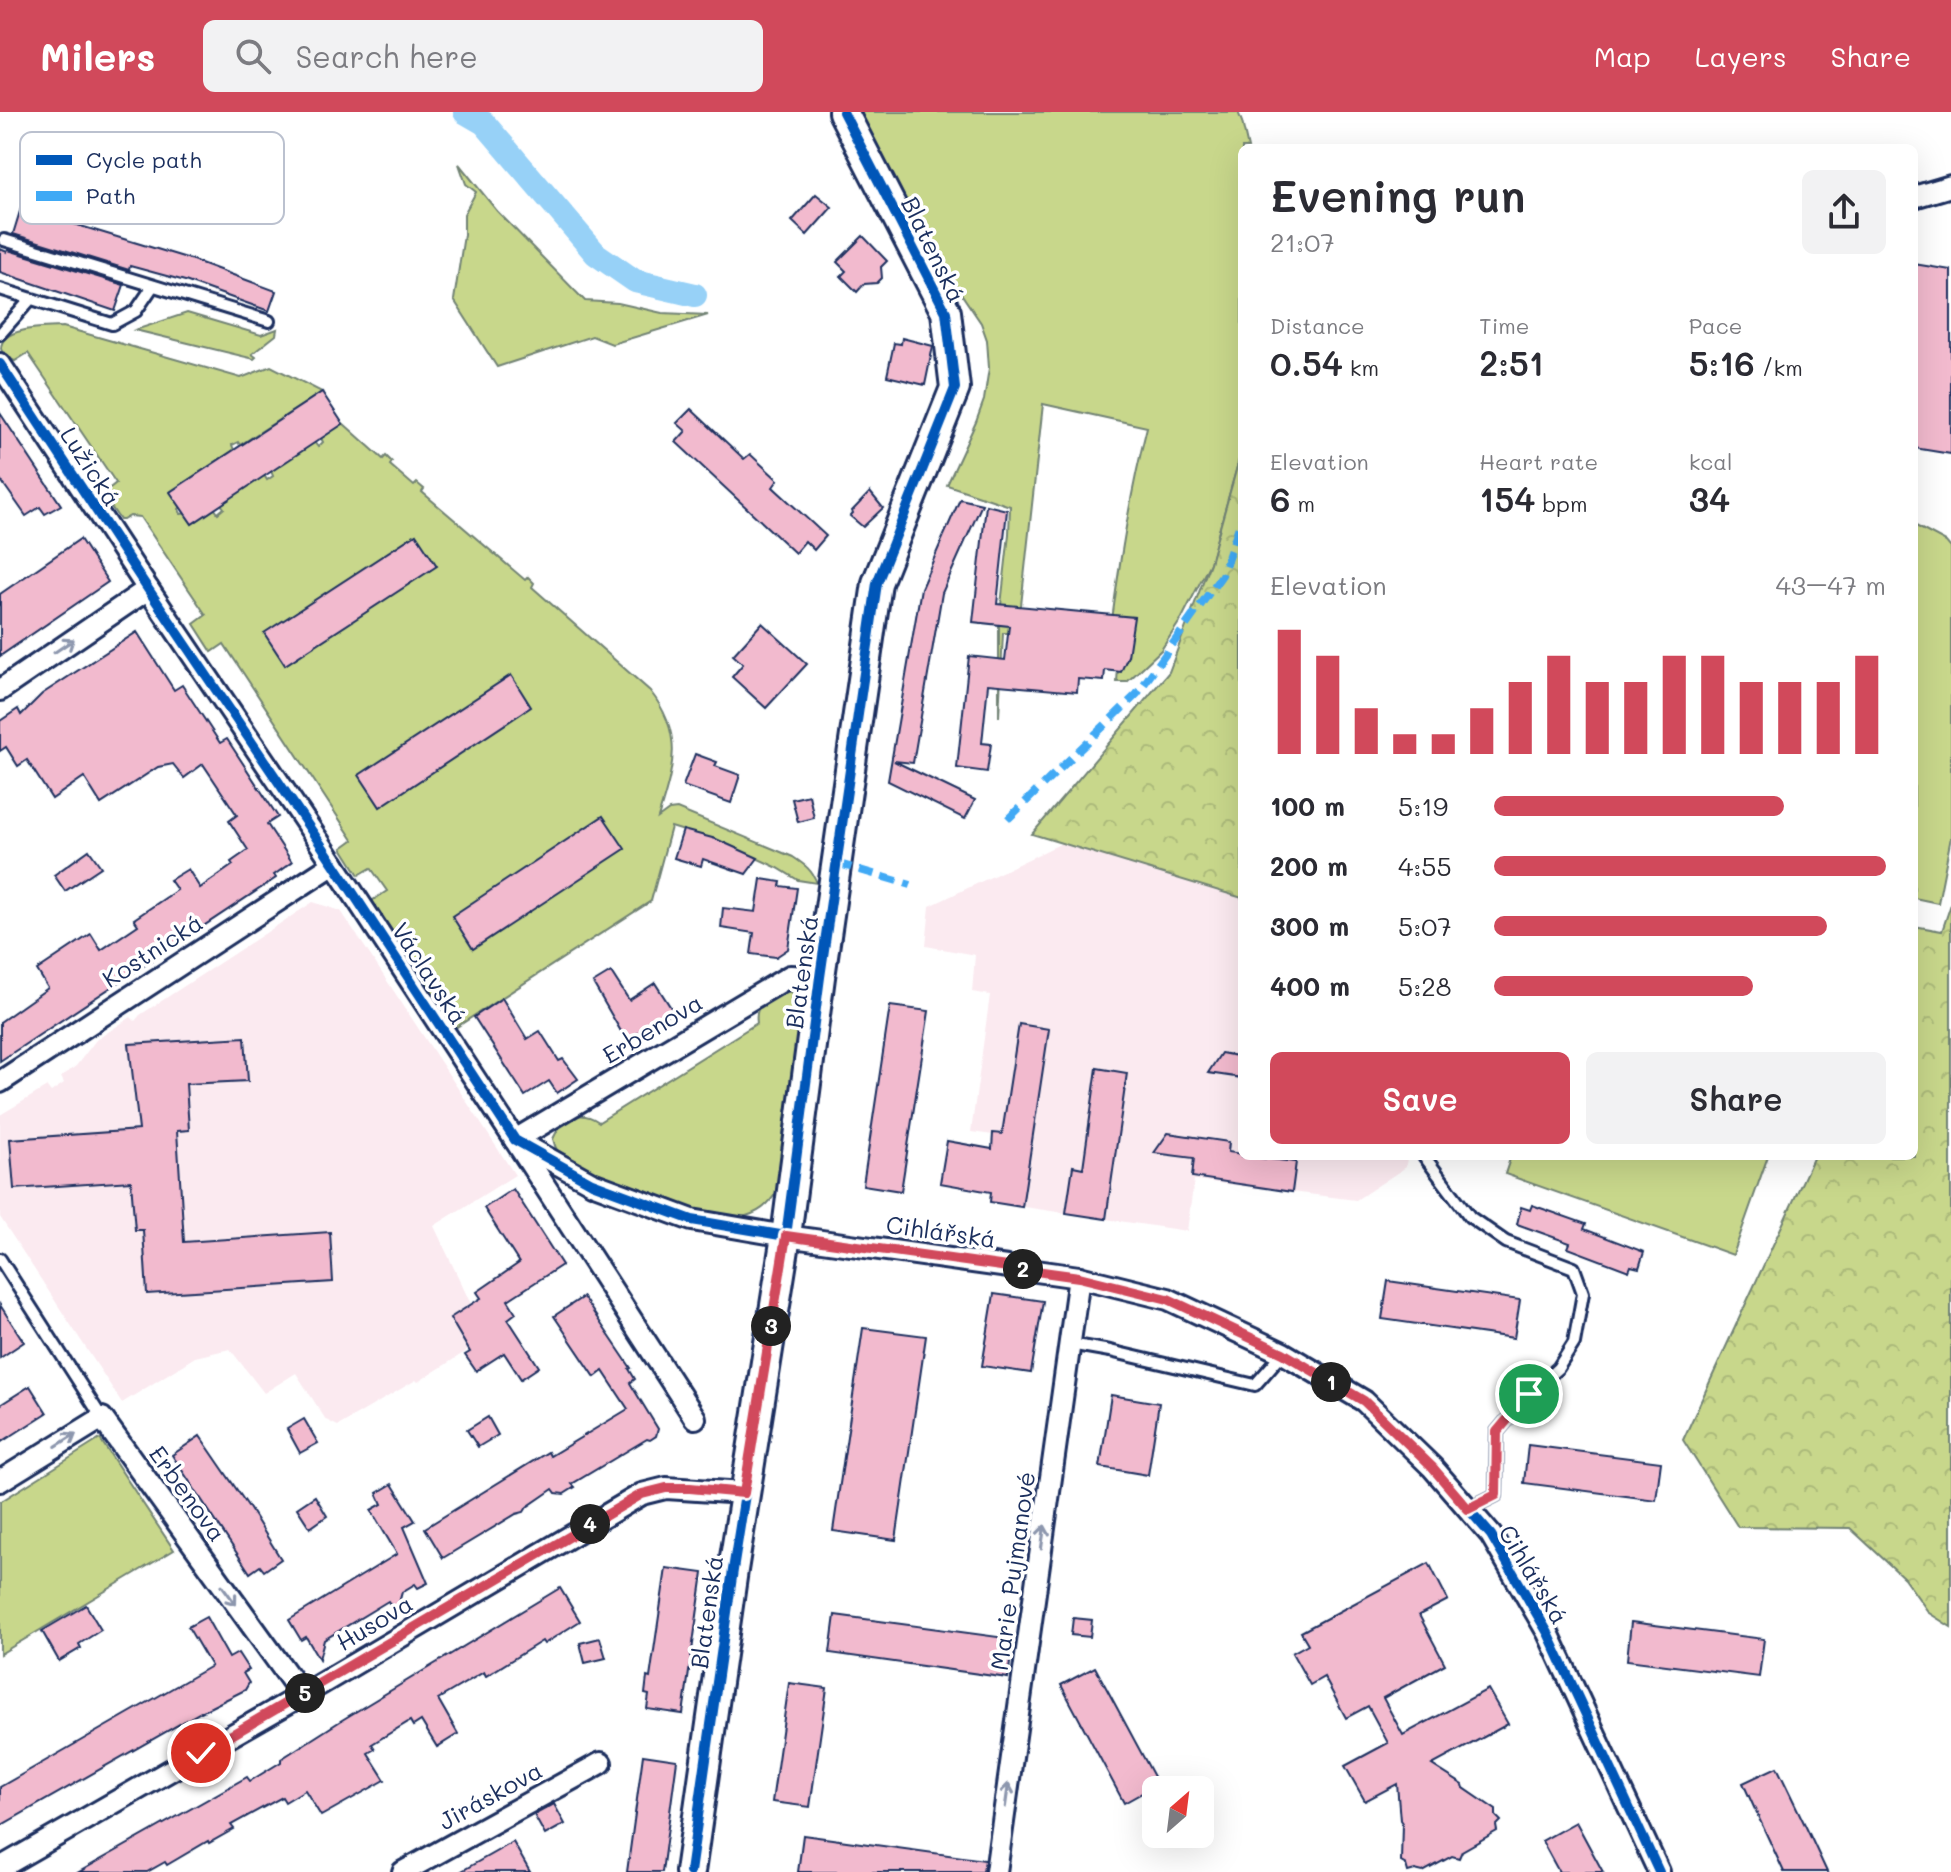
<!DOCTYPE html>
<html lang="en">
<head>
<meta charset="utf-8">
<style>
  body { margin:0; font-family:Mali,sans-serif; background:#f2f2f3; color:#2b2b33; height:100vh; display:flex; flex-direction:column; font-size:30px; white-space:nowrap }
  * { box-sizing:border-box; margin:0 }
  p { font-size:26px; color:#7c7c81 }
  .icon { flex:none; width:44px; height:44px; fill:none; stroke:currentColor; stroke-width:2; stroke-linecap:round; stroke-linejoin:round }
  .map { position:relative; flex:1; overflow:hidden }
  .details { position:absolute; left:1238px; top:32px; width:680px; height:1016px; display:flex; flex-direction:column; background:#fff; border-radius:12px; box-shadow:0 8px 32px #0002 }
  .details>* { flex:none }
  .needle { width:52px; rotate:28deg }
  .tools { position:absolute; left:1142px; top:1664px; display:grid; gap:16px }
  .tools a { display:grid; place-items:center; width:72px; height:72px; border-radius:12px; background:#fff; box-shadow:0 8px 32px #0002; font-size:40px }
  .pin { position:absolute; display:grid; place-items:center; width:68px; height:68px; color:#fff; margin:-34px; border:4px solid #fff; border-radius:50%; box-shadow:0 2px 8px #0007 }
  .km { position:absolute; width:40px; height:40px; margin:-20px; border-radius:50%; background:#222; color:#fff; font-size:22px; line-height:40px; text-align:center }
  .round { display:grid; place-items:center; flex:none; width:84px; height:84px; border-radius:12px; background:#f2f2f3 }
  .headline { display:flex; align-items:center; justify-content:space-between; height:136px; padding:0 32px }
  h1 { font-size:44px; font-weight:600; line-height:60px }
  .figures { display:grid; grid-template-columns:repeat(3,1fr); gap:12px; height:136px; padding:8px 32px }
  .figures div { display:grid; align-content:center }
  .figures b { font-size:34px; font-weight:600 }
  .figures small { font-size:22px; font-weight:400 }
  .figures p { font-size:22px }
  .chart { height:224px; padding:16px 32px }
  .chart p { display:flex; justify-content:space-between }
  .chart svg { width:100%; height:144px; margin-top:8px; stroke:#d1495b; stroke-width:6 }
  .primary-button { display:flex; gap:16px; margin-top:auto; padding:16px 32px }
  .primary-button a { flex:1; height:92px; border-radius:12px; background:#d1495b; color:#fff; font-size:32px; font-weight:600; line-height:92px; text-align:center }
  .primary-button a+a { background:#f2f2f3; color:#2b2b33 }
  ul { padding:0 32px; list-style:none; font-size:26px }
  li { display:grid; grid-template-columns:128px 96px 1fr; align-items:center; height:60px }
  li i { height:20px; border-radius:10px; background:#d1495b }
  header { display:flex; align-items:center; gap:48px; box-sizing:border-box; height:112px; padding:0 40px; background:#d1495b; color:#fff }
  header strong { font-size:38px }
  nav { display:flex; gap:44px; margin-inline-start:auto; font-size:28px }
  .search { width:560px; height:72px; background:#f2f2f3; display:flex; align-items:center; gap:20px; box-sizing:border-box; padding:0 28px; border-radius:12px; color:#7c7c81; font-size:30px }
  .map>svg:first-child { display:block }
  .built { fill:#fbeaf0 }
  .green { fill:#c8d78b; stroke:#728374; stroke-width:2 }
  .forest { fill:url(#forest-crowns); stroke:#728374; stroke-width:2 }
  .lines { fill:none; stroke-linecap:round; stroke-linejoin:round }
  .canal { stroke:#97d1f7; stroke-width:24 }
  .building { fill:#f2bace; stroke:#1b2f5e; stroke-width:2 }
  .lane-casing { stroke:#1b2f5e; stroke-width:16 }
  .street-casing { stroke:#1b2f5e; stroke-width:26 }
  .secondary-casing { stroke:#1b2f5e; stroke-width:34 }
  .lane { stroke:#fff; stroke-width:10 }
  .street { stroke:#fff; stroke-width:20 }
  .secondary { stroke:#fff; stroke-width:28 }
  .quiet { stroke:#3fa9f5; stroke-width:8; stroke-dasharray:16 8; stroke-linecap:butt }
  .cycleway-casing { stroke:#fff; stroke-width:15 }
  .cycleway { stroke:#0057b8; stroke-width:10 }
  .oneway { stroke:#8d97ae }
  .route-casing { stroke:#fff; stroke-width:16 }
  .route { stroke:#d1495b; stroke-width:10 }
  .labels { text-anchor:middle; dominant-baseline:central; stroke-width:7; stroke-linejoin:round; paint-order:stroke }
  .street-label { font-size:24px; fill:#1b2f5e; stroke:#fff }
  .key { fill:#fff; stroke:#bbc1cf; stroke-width:2 }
  .key-label { font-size:22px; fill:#1b2f5e }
</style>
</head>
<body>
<header>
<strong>Milers</strong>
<div class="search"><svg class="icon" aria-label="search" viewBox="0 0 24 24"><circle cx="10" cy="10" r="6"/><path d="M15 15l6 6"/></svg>Search here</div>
<nav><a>Map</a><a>Layers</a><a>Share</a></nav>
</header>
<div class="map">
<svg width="1951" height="1760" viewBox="0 0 1951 1760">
  <defs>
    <pattern id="forest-crowns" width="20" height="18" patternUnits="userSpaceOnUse" patternTransform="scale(2)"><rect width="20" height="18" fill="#c8d78b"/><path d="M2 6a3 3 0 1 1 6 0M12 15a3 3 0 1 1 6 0" fill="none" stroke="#abb97a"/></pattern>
  </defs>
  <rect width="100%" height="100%" fill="#fff"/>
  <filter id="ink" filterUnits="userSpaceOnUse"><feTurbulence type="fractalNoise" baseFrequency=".0125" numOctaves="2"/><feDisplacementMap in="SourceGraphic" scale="16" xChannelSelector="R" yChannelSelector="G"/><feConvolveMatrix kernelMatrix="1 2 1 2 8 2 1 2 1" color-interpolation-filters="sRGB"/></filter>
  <g filter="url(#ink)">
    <!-- built -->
    <g class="built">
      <path d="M1242 645V1044H1407L1406 1055 1356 1088 1194 1068 1187 1119 990 1090 992 1075 987 1074 993 1023 971 1020 990 883 972 880 975 843 926 834 930 794Z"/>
      <path d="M313 790 341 799 515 1063 434 1114 487 1226 418 1270 416 1268 338 1314 326 1308 296 1261 264 1281 230 1237 195 1245 122 1291 0 1105V1003L47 975 51 980 64 971 61 965 76 954 96 928 131 905 135 909 140 903Z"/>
    </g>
    <!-- green -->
    <g class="green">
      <path d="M859 0H1238L1242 10 1248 36H1242V337L1210 451 1182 506 1161 538 1127 570H1117L1118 556 1106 555C1116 474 1127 394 1147 315L1043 292 1018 521H1003L999 605V511L1009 422 1010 394 947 373 976 310 984 288 989 256 987 228 981 211 931 137 885 59Z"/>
      <path d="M459 52 497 99 585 189 618 191 662 201 708 203 612 232 592 224 497 255 454 188 464 123V102L476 80 466 72Z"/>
      <path d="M187 201 261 223 277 217 276 223 252 242 256 245 254 247 135 218Z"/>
      <path d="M63 215 241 266 271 254 322 280 240 333 238 330 232 333 234 338 171 379 181 395 179 397 181 402 214 396 218 401 224 396 221 392 264 363 267 368 273 364 271 359 314 330 318 335 323 330 321 326 343 311 383 347 386 344 392 350 390 353 414 374 417 371 424 377 422 380 525 468 528 465 534 471 532 475 650 579C685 623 673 657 658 706L669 698 677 697 793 745C805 753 812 758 817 771L798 768 778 756 724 731 671 715 651 789 455 916 373 791V788L387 779 371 756 359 763 342 736 353 728 224 532 212 540 194 512 206 503 140 405 130 404 123 408H120L103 383 105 380 116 371 28 241 15 249C9 246 3 244 1 237 0 214 49 216 63 215Z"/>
      <path d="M1914 413 1946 430 1951 436V725L1938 791 1914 786Z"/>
      <path d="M782 878 797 882 803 891 781 1073C772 1088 764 1099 746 1104 716 1112 587 1062 561 1042 555 1038 555 1033 553 1027 562 1006 579 996 599 1010L757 911C754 891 767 886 782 878Z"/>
      <path d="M1511 1044H1768L1733 1143 1505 1062Z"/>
      <path d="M100 1327 174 1438 0 1542V1390Z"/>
    </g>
    <!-- forest -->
    <g class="forest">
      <path d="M1242 337V786L1032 722 1169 560 1210 451Z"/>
      <path d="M1951 792V1515L1929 1501 1904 1466 1850 1416 1738 1415 1683 1328 1814 1044H1914V814L1942 819Z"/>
    </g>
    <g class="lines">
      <!-- canal -->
      <path class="canal" d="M465 0 484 11 596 142 635 169 695 183"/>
    </g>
    <!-- building -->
    <g class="building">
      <path d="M816 82 832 95 807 123 792 109Z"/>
      <path d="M21 96 190 147 276 179 269 199 185 169 130 154 129 158 13 122Z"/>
      <path d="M863 124 887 149 881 155 882 166 877 171 864 172 857 180 841 164 846 159 837 150Z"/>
      <path d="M0 137 7 140 8 138 124 173 115 199 0 160Z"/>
      <path d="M1914 152 1951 158V342L1914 336Z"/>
      <path d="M902 226 933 234 925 273 887 264 894 231 901 232Z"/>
      <path d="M322 280 343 312 192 412 170 380Z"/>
      <path d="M691 297 744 347 750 342 778 368 773 375 826 424 814 438 805 429 795 441 676 330 686 319 677 311Z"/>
      <path d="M0 301 61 393 45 402 40 395 26 404 0 367Z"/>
      <path d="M870 380 883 396 863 415 850 404 853 401 852 399Z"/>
      <path d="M960 387 982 392 942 481 913 651 894 649 975 688 965 707 888 669 921 476Z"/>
      <path d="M986 393 1007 398 997 492 1134 505 1128 544 1121 560 1105 558 1104 569 1078 567 1077 580 988 572 982 631 991 632 987 660 957 656 969 544 1005 548 1009 514 973 510Z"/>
      <path d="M416 422 437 454 285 553 264 521Z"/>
      <path d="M80 427 108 470 0 544V482Z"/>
      <path d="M762 511 807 552 766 596 732 565 743 552 733 543Z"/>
      <path d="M137 520 174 578 182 573 220 631 227 627 278 705 267 712 292 750 274 763 276 766 0 949V910L48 876 37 858 91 822 101 838 138 813 134 807 177 778 170 768 188 757 200 776 233 753 231 750 248 738 229 709 237 703 203 652 184 666 173 652 158 655 101 692 84 665 52 687 27 648 18 654 6 635 0 639V609L18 597 21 603 42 582Z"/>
      <path d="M511 563 531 595 380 695 359 663Z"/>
      <path d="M695 642 717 650 715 654 740 663 731 691 683 674Z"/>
      <path d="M809 683 814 706 798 710 792 687Z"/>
      <path d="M603 704 625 737 473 837 452 804Z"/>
      <path d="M683 718 716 727 758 746 746 762 703 747 701 754 674 746Z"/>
      <path d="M89 738 101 755 65 779 54 763Z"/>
      <path d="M761 767 781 770 780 774 797 776 788 837 776 845 751 842 754 821 721 816 723 796 756 800Z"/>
      <path d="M611 860 629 888 655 871 673 899 626 928 593 871Z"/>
      <path d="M502 886 527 927 540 919 559 949 563 947 578 967 557 981 549 969 525 984 474 905Z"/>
      <path d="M890 894 929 899 901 1079 863 1073Z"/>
      <path d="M1019 912 1049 917 1022 1095 990 1090 991 1080 940 1071 947 1029 992 1037 993 1021 1002 1022Z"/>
      <path d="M245 925 248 969 186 972 189 1018 177 1019 184 1130 330 1120 333 1170 147 1182 143 1118H135L131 1069 14 1077 10 1027 139 1018 129 932Z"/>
      <path d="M1221 941 1242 945V966L1208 961Z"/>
      <path d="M1097 956 1127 961 1106 1107 1066 1101 1073 1054 1083 1056Z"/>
      <path d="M1168 1021 1229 1030 1228 1040 1242 1042V1044L1296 1050 1292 1080 1192 1065 1194 1046 1154 1041Z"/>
      <path d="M513 1077 562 1153 508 1188 516 1201 508 1207 539 1255 521 1267 504 1241 476 1259 465 1243 470 1240 450 1206 481 1186 477 1180 519 1151 484 1096Z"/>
      <path d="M1532 1093 1586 1112 1584 1117 1644 1140 1639 1156 1631 1154 1629 1159 1568 1136 1570 1131 1517 1112 1521 1095 1530 1098Z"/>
      <path d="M1388 1169 1520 1188 1514 1226 1382 1207Z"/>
      <path d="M994 1182 1043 1189 1031 1261 982 1254Z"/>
      <path d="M583 1185 631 1256 629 1257 635 1267 630 1271 658 1317 656 1324 650 1328 647 1327 572 1372 575 1375 564 1382 556 1381 553 1377 527 1395 524 1400 516 1402 443 1446 425 1416 548 1340 550 1344 628 1297 603 1259 595 1265 554 1204Z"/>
      <path d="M0 1193 24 1230 0 1246Z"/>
      <path d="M863 1216 926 1224 896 1428 833 1419Z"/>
      <path d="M30 1274 47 1301 0 1331V1293Z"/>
      <path d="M1111 1283 1159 1291 1148 1363 1100 1355Z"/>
      <path d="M488 1305 498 1323 478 1335 467 1318Z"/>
      <path d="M304 1307 318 1331 300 1341 287 1317Z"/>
      <path d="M200 1324 248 1394 281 1447 264 1459 260 1454 250 1461 172 1343Z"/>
      <path d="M1528 1333 1661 1350 1656 1388 1524 1371Z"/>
      <path d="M392 1372 415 1409 404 1415 428 1471 418 1476 415 1472 402 1480 396 1502 388 1489 324 1528 319 1547 306 1525 301 1528 289 1508 397 1442 371 1398 382 1392 377 1381Z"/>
      <path d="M315 1384 327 1404 310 1416 297 1396Z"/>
      <path d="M1429 1451 1448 1488 1419 1503 1445 1552 1383 1586 1403 1623 1488 1577 1508 1612 1432 1653 1463 1673 1464 1676 1496 1698V1704L1501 1709 1496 1714 1497 1719 1462 1739 1459 1746 1452 1744 1423 1760 1415 1758 1408 1760 1406 1753 1401 1750 1402 1711 1400 1708 1397 1672 1365 1689 1345 1654 1388 1631 1368 1594 1346 1606 1324 1565 1310 1573 1292 1541 1308 1532 1301 1520Z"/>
      <path d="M666 1456 703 1461 683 1602 647 1597 649 1583 645 1582 647 1565 650 1566Z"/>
      <path d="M560 1476 580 1509 544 1532 542 1529 486 1564 484 1560 438 1587 458 1622 437 1635 421 1609 413 1614 410 1609 372 1632 375 1637 368 1641 385 1668 321 1704 305 1678 285 1690 282 1685 231 1713 234 1717 209 1731 208 1729 167 1753 165 1750 147 1760H79L247 1665 250 1669 281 1650V1647L342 1608Z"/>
      <path d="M86 1493 101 1518 79 1532 81 1536 59 1549 42 1519Z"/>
      <path d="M835 1503 1013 1527 1008 1566 830 1541Z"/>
      <path d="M206 1505 229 1546 238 1541 249 1558 243 1561 249 1571 245 1578 201 1600 0 1714V1675L211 1554 188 1515Z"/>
      <path d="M1073 1506 1092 1508 1090 1525 1071 1523Z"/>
      <path d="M1631 1510 1764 1527 1759 1565 1627 1548Z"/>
      <path d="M600 1526 606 1546 585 1551 580 1531Z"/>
      <path d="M1095 1555 1158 1672 1124 1691 1061 1573Z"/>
      <path d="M789 1571 827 1576 810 1695 772 1690Z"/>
      <path d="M643 1643 677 1648 662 1760H627Z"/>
      <path d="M1777 1655 1806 1715 1827 1760H1784L1757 1702 1743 1671Z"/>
      <path d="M554 1692 565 1712 545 1723 534 1703Z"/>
      <path d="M1576 1710 1603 1760H1559L1542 1729Z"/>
      <path d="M803 1723 985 1748 983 1760H798Z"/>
      <path d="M513 1730 530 1760H460Z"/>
    </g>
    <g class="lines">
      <!-- lane casing -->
      <g class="lane-casing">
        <g id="lane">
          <path d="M4 128 269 209"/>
          <path d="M0 177 112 212 136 199 153 174"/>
          <path d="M0 222 30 188"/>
          <path d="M1424 1044 1470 1105 1506 1130 1574 1156 1583 1181 1574 1231 1558 1256 1529 1282 1497 1320 1496 1383 1468 1397"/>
          <path d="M0 1147 102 1306"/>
          <path d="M1070 1232 1110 1239 1255 1273 1283 1241"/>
        </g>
      </g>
      <!-- street casing -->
      <g class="street-casing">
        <g id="street">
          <path d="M1914 85 1951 74"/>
          <path d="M0 252 148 477 334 752 515 1028 592 1071 692 1108 786 1124 1079 1165 1168 1187 1283 1241 1364 1289 1432 1355 1491 1423 1548 1521 1659 1760"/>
          <path d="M0 578 148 477"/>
          <path d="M0 970 334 752"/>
          <path d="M695 1306 515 1028 790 864 820 865"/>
          <path d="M0 1369 102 1306 302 1583"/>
          <path d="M0 1756 302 1583 642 1382 666 1376 744 1381"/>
          <path d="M403 1760 601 1651"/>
          <path d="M996 1760 1079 1165"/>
        </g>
      </g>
      <!-- secondary casing -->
      <g class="secondary-casing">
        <path id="secondary" d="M690 1760 733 1458 786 1124 820 865 877 471 955 276 946 200 843 0"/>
      </g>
      <!-- lane -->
      <use href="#lane" class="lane"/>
      <!-- street -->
      <use href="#street" class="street"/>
      <!-- secondary -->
      <use href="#secondary" class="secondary"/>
      <!-- quiet -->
      <g class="quiet">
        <path d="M1008 707 1137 582 1222 463 1242 406"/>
        <path d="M836 751 911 773"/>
      </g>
      <!-- cycleway casing -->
      <g class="cycleway-casing">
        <g id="cycleway">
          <path d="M0 252 148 477 334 752 515 1028 592 1071 692 1108 786 1124 1079 1165 1168 1187 1283 1241 1364 1289 1432 1355 1491 1423 1548 1521 1659 1760"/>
          <path d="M690 1760 733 1458 786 1124 820 865 877 471 955 276 946 200 843 0"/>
        </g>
      </g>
      <!-- cycleway -->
      <use href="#cycleway" class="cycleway"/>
    </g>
    <!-- one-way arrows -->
    <defs><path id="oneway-shaft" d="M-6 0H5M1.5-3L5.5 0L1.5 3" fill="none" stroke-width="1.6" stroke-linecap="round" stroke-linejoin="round" transform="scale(2)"/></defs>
    <g class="oneway">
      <use href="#oneway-shaft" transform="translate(64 534) rotate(-34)"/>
      <use href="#oneway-shaft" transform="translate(66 1328) rotate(-32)"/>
      <use href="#oneway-shaft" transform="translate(1043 1425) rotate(-82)"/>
      <use href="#oneway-shaft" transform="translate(229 1483) rotate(54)"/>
      <use href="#oneway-shaft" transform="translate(1007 1683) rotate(-82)"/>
    </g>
  </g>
  <g class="lines" filter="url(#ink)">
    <!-- route casing -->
    <g class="route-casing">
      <path id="route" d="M201 1641 642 1382 666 1376H690L744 1381 786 1124 1079 1165 1168 1187 1283 1241 1364 1289 1432 1355 1468 1397 1496 1383 1497 1320 1529 1282"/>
    </g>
    <!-- route -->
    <use href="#route" class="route"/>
  </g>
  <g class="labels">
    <!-- street labels -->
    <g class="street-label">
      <text transform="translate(934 137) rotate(64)">Blatenská</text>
      <text transform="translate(91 354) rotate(57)">Lužická</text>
      <text transform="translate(152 838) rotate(-33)">Kostnická</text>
      <text transform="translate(801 860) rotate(-82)">Blatenská</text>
      <text transform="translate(430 861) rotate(57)">Václavská</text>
      <text transform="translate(652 916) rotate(-31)">Erbenova</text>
      <text transform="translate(941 1119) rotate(8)">Cihlářská</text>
      <text transform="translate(188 1381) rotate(54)">Erbenova</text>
      <text transform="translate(1012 1459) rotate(-82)">Marie Pujmanové</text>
      <text transform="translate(1534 1462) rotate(59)">Cihlářská</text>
      <text transform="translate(706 1500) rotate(-82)">Blatenská</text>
      <text transform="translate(374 1510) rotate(-31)">Husova</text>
      <text transform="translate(490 1683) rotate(-29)">Jiráskova</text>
    </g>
  </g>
  <!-- legend -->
  <rect x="20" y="20" width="264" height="92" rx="12" class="key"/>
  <rect x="36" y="43" width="36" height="10" fill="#0057b8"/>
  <rect x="36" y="79" width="36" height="10" fill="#3fa9f5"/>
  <g class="key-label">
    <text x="86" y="56">Cycle path</text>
    <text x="86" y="92">Path</text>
  </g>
</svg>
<div class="tools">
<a><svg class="needle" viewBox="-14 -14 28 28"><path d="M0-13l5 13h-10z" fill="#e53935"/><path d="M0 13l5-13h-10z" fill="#7c7c81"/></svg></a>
</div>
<div class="pin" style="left:1529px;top:1282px;background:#1e9e55"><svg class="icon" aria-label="arrive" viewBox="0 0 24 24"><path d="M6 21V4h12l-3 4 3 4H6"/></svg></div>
<div class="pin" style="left:201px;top:1641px;background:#d93025"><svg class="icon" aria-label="check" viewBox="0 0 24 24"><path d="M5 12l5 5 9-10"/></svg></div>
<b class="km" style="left:1331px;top:1270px">1</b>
<b class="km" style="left:1023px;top:1157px">2</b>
<b class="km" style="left:771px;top:1214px">3</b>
<b class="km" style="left:590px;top:1412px">4</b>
<b class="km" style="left:305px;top:1581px">5</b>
<section class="details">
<div class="headline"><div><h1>Evening run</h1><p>21:07</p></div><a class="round"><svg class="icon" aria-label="share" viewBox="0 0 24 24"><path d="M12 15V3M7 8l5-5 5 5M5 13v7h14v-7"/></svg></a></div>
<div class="figures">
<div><p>Distance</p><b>0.54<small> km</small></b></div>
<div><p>Time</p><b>2:51</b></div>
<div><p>Pace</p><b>5:16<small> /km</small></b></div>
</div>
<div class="figures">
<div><p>Elevation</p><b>6<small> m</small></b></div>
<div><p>Heart rate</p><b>154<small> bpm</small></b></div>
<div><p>kcal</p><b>34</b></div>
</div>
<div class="chart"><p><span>Elevation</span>43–47 m</p>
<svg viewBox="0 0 160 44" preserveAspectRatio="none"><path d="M5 44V6M15 44V14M25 44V30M35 44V38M45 44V38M55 44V30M65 44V22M75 44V14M85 44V22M95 44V22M105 44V14M115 44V14M125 44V22M135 44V22M145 44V22M155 44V14"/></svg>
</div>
<ul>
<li><b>100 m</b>5:19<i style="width:74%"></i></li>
<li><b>200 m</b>4:55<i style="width:100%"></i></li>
<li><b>300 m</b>5:07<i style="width:85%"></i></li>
<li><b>400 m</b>5:28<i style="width:66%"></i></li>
</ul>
<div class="primary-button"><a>Save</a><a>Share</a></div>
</section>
</div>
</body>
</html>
